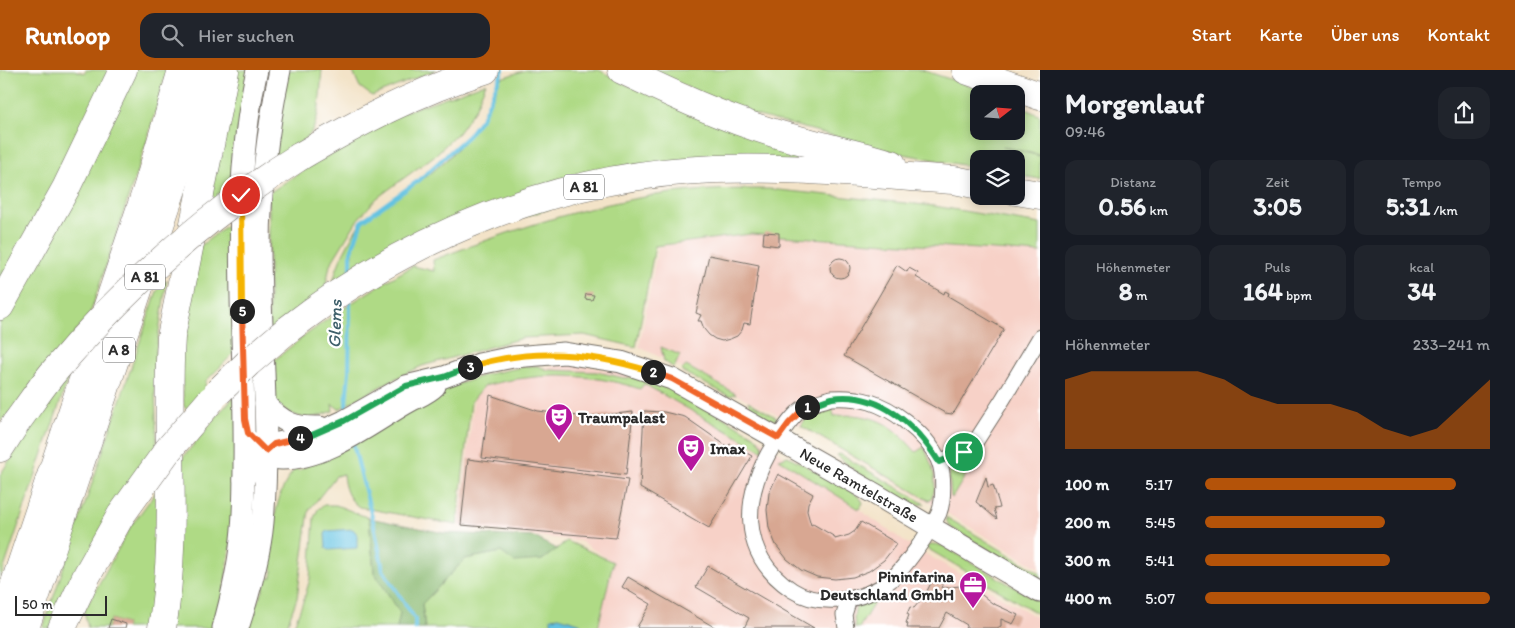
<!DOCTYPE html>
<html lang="de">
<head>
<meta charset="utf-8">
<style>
  body { margin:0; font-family:Itim,sans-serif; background:#20242c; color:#f1f3f6; height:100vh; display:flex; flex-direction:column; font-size:19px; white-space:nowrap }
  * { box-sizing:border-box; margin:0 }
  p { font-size:16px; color:#9ea1a6 }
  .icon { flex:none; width:28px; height:28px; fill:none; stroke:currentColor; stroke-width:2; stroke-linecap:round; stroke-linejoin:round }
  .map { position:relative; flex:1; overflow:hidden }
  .panel { display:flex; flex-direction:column; background:#171b24; width:475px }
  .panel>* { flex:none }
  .needle { width:32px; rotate:73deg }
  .controls { position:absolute; left:970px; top:15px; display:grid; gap:10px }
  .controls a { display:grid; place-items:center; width:55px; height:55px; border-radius:10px; background:#171b24; box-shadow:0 2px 12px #0003; font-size:25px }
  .scale { position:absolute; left:15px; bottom:12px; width:92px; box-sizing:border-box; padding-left:5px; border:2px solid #2b2b2b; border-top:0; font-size:14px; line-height:18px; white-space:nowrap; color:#2b2b2b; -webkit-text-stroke:4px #fff; paint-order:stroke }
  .pin { position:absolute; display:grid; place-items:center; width:42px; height:42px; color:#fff; margin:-21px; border:2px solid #fff; border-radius:50%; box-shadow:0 1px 5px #0007 }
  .km { position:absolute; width:25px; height:25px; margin:-12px; border-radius:50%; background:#222; color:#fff; font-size:14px; line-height:25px; text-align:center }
  .round { display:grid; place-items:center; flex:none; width:52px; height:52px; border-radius:15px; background:#20242c }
  .headline { display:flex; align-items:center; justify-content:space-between; height:85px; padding:0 25px }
  h1 { font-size:28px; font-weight:800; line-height:38px }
  .stats { display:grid; grid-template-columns:repeat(3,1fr); gap:8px; height:85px; padding:5px 25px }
  .stats div { display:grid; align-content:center; border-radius:12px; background:#20242c; text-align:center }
  .stats b { font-size:25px; font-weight:800 }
  .stats small { font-size:14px; font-weight:400 }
  .stats p { font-size:14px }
  .chart { height:140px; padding:10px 25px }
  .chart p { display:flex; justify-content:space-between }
  .chart svg { width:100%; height:90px; margin-top:5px; fill:#b45309; opacity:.7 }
  ul { padding:0 25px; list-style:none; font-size:16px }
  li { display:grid; grid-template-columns:80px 60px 1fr; align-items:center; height:38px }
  li i { height:12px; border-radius:6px; background:#b45309 }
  header { display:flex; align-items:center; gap:30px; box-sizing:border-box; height:70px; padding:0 25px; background:#b45309; color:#fff }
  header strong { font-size:24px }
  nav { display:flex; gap:28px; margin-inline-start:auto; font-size:18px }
  .search { width:350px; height:45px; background:#20242c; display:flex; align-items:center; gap:12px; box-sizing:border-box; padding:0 18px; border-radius:15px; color:#9ea1a6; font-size:19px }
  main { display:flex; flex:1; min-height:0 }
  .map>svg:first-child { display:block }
  .built { fill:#f7d1c7 }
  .green { fill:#afda85; stroke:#6d8258 }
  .forest { fill:#8bba72; stroke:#5b724e }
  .water { fill:#64c2e2; stroke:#487686 }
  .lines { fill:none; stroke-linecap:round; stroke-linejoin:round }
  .stream { stroke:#64c2e2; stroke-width:4 }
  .building { fill:#d8a792 }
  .street-casing { stroke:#716b62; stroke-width:17 }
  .secondary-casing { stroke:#716b62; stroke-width:23 }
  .highway-casing { stroke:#716b62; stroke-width:29 }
  .street { stroke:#fff; stroke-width:15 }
  .secondary { stroke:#fff; stroke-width:21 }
  .highway { stroke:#fff; stroke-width:28 }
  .highway-bridge-casing { stroke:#716b62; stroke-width:29; stroke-linecap:butt }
  .highway-bridge { stroke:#fff; stroke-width:28 }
  .split-1-casing { stroke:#fff; stroke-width:10 }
  .split-2-casing { stroke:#fff; stroke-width:10 }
  .split-3-casing { stroke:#fff; stroke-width:10 }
  .split-4-casing { stroke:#fff; stroke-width:10 }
  .split-5-casing { stroke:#fff; stroke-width:10 }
  .split-6-casing { stroke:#fff; stroke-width:10 }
  .split-1 { stroke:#22a559; stroke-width:6 }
  .split-2 { stroke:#f0652b; stroke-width:6 }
  .split-3 { stroke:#f5b400; stroke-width:6 }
  .split-4 { stroke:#22a559; stroke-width:6 }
  .split-5 { stroke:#f0652b; stroke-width:6 }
  .split-6 { stroke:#f5b400; stroke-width:6 }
  .labels { text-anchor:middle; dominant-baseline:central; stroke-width:4.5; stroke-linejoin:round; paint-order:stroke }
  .shield { fill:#fff; stroke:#6b6b6b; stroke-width:1 }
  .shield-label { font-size:15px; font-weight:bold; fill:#2b2b2b }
  .poi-label { font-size:16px; font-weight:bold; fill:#2b2b2b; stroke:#fff; text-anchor:start }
  .street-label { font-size:16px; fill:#2b2b2b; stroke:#fff }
  .water-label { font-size:18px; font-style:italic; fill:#3f606b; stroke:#fff }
</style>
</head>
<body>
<header>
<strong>Runloop</strong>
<div class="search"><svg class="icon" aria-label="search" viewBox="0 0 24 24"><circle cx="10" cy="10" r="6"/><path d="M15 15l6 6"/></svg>Hier suchen</div>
<nav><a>Start</a><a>Karte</a><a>Über uns</a><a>Kontakt</a></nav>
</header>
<main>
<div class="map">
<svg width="1040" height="558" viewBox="0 0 1040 558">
  <rect width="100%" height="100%" fill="#fff"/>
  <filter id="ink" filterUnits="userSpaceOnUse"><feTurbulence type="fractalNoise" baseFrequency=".02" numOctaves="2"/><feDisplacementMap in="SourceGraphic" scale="10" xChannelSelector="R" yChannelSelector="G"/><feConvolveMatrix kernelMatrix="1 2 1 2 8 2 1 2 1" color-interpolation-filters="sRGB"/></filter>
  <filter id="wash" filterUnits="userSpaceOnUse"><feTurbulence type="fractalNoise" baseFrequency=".0096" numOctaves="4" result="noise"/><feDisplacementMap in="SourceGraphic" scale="20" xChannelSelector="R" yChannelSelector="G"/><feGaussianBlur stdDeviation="1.12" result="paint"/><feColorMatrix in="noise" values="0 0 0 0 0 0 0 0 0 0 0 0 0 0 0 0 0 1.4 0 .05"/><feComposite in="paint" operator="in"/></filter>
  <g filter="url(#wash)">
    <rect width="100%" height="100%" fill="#f3e3c8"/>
    <!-- built -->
    <g class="built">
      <path d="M751 164 1040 183V499L801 356 639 277 658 177Z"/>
      <path d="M580 294 651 310 763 371 905 472 1040 549V558H593L613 492 580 471 459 457 476 311 522 299Z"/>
    </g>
    <!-- green -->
    <g class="green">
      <path d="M0 0H74L84 3 86 0H115L0 221Z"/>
      <path d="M134 0H167L147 71 90 244 7 346 0 351V251L53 156Z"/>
      <path d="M232 0H254L238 114 202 140Z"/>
      <path d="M288 0H322C320 17 321 56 307 67 297 76 283 83 271 91Z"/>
      <path d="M352 0H436L372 26 360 17Z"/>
      <path d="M526 0H599L627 15 868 95 708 89 352 201C352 186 354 166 362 153 367 145 400 125 409 119 453 89 482 58 501 8Z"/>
      <path d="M647 0H922L995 24H979V61H1016V34L1040 46V85L1003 77 1040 86V109L1016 105V89H979V98L898 83 748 43Z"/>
      <path d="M486 13 475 39 458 63 434 86 377 128 358 149 330 195 325 219 269 261V123L305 99 404 42Z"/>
      <path d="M769 119 934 136 1040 154V183L751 164 655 176 636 277 584 265 522 268 422 296 392 310 339 339 332 334 333 341C305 352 300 349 275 334L272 292C316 255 363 224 413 196L434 201 433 190C499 165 564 142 633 129 678 120 723 119 769 119Z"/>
      <path d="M235 149 236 281 206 311 204 323 188 339 184 337 180 287 194 181Z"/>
      <path d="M361 151 350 182 349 203 333 214C337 191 349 172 361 151Z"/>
      <path d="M167 210 154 293 157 375 51 558H43L157 221Z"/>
      <path d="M661 277 680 285 674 298 664 291Z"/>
      <path d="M528 296H538L548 300 597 302 624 308 643 307 665 315 754 365 762 374 763 381 644 314 640 319C604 307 563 303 526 308 512 309 497 313 484 316L471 332 457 455 359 437C348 429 344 418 343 404L336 406 309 440 297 528 286 558H244L263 521 266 510 272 507 273 500 269 495C273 463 273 423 296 398L299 401 313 391 435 322 488 304Z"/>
      <path d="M686 296 688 297 736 324 729 326 681 301Z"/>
      <path d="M70 303 0 510V405L20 374 26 361Z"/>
      <path d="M238 323 241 407 218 558H168L176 396 221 341Z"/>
      <path d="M748 331 779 349C767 353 751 343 748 331Z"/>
      <path d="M832 336 834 346C873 342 891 353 916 382L924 377C931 394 941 413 930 431L801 356C808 342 819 340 832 336Z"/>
      <path d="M840 384 925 434 912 435 856 402 837 385Z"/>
      <path d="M974 384 976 388 952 428 951 427 949 402 954 396Z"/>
      <path d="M788 386 854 423 861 429 863 433 859 439 779 389Z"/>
      <path d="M159 418V473L152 558H125L126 554 111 549 108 558H88L84 541 133 452H134Z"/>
      <path d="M324 435H336L369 448 374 502 401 543 397 558H293L304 529 310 509 314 448 318 439Z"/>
      <path d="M946 447 1040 503V510L952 458 947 452Z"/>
      <path d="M567 471 613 492 598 558H425L422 534 465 489 501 482 542 490Z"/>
      <path d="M935 474 943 476 1040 532V545L925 477Z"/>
      <path d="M880 523 859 558H855L854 547 856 536 867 528Z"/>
    </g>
    <!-- forest -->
    <path class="forest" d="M369 448 444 463 534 467 557 479 542 490 514 492 501 482 465 489 422 534 425 558H397L400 543 374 502Z"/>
    <!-- water -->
    <g class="water">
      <path d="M353 459 357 464V478L329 480 326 478 325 464 327 461Z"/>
      <path d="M559 547 579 553 586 558H554L551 552V548Z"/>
    </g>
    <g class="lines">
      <!-- stream -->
      <g class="stream">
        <path d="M351 205V182L362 151 418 111 468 66 483 46 503 0"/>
        <path d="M347 342 346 333 349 302 350 229"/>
        <path d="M353 373 374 455 383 500 415 549V558"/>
      </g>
    </g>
    <g id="blocks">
      <!-- building -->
      <g class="building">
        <path d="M764 162 779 163V176L763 174Z"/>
        <path d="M709 185 759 195 750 254 744 253 742 260 737 266 730 269 722 271 715 269 709 265 704 259 701 251H698L701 245 696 243Z"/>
        <circle cx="840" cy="198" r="10"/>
        <path d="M897 195 907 202 909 198 918 203 916 207 944 224 945 221 949 223 948 226 1004 259 955 341 952 344 945 343 844 286Z"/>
        <path d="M586 224 594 225 592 230 585 229Z"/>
        <path d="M490 325 538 341 586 347 633 342 626 405 482 388Z"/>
        <path d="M644 341 664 342 685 347 728 377 730 374 752 386 709 458 640 418Z"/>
        <path d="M468 389 628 410 616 468 461 455Z"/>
        <path d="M778 404 813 424 808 433 807 441 811 455 813 454 835 467V469L849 465 855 461 861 452 896 473 895 476 884 490 869 501 853 507 835 509 817 507 801 500 787 489 776 475 769 458 767 440 769 423Z"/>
        <path d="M986 407 988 417 993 415 999 434 1000 438 994 439 997 449 976 432Z"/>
        <path d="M708 496 814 558H744L749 548 696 517Z"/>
        <path d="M628 507 657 524 716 558H638L637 557 651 534 622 517Z"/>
        <path d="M934 507 943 512 941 518 960 516 972 519 974 515 980 519 978 522 992 533 1018 545 1013 554 1001 549V556L997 558H965L967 555 947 543 939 558H907L908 554 906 553 909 545 907 544 910 537 914 538 925 525Z"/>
        <path d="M111 549 126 554 125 558H108Z"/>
      </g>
    </g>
  </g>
  <g filter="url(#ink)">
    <use href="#blocks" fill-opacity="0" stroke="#716b62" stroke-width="1"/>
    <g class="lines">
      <!-- street casing -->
      <g class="street-casing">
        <g id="street">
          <path d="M831 328C860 326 882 333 905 351 918 361 932 375 939 391 944 403 944 430 939 443 931 460 903 501 888 512 863 532 818 537 792 520 737 483 743 424 774 374 782 362 791 347 803 338 810 333 823 331 831 328Z"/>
          <path d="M939 392 964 382 976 371 1003 329 1040 267"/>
          <path d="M846 558 844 545 849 529"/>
        </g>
      </g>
      <!-- secondary casing -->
      <g class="secondary-casing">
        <g id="secondary">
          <path d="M265 334C283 353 295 358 320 357"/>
          <path d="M256 373C264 379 271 389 282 389 326 389 369 355 405 334 415 328 427 324 435 316"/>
          <path d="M244 409 253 392 274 374 313 365 344 351 406 316 444 307 479 294 513 287 564 283 589 287 621 292 672 309 875 424 1040 522"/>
          <path d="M223 558C231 529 238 499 241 469 244 444 244 418 244 393 246 262 228 129 257 0"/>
          <path d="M238 558C249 524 260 487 263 452 271 360 260 268 260 176 260 117 268 58 280 0"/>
        </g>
      </g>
      <!-- highway casing -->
      <g class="highway-casing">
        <g id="highway">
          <path d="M622 0C672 24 723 48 777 64 815 75 854 83 892 94"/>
          <path d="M966 0 1040 26"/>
          <path d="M299 87C359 52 418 21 485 0"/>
          <path d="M1016 121 1040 125"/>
          <path d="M0 236 66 118 123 0"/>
          <path d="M286 261C409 165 560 104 716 99 796 96 875 105 954 110L979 115"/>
          <path d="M0 378 16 353"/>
          <path d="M0 558 148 116 182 0"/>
          <path d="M25 558 173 116 208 0"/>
          <path d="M62 558 87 505 121 445"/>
          <path d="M162 558C179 462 165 364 171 267L225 1"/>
        </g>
      </g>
      <!-- street -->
      <use href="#street" class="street"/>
      <!-- secondary -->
      <use href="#secondary" class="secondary"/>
      <!-- highway -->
      <use href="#highway" class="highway"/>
      <!-- highway-bridge casing -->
      <g class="highway-bridge-casing">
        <g id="highway-bridge">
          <path d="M218 322 248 293 286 261"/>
          <path d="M16 353C28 337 39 320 52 304 122 220 206 145 299 87"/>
          <path d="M121 445 168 380 211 330"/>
        </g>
      </g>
      <!-- highway-bridge -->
      <use href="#highway-bridge" class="highway-bridge"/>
    </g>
  </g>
  <g class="lines" filter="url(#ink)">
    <!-- split-1 casing -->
    <g class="split-1-casing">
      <path id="split-1" d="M807 337C815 334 824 330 832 328 879 321 916 355 939 392L964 382"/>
    </g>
    <!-- split-2 casing -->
    <g class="split-2-casing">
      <path id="split-2" d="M653 302 672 309 778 368 789 353 804 338 807 337"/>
    </g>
    <!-- split-3 casing -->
    <g class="split-3-casing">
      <path id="split-3" d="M470 297C530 277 594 283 653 302"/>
    </g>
    <!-- split-4 casing -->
    <g class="split-4-casing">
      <path id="split-4" d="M300 368 312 365 344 351 406 316 444 307 470 297"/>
    </g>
    <!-- split-5 casing -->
    <g class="split-5-casing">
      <path id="split-5" d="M242 241 245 349 248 363 266 381 274 374 300 368"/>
    </g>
    <!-- split-6 casing -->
    <g class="split-6-casing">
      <path id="split-6" d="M241 125 242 241"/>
    </g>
    <!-- split-1 -->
    <use href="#split-1" class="split-1"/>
    <!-- split-2 -->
    <use href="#split-2" class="split-2"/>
    <!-- split-3 -->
    <use href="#split-3" class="split-3"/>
    <!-- split-4 -->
    <use href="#split-4" class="split-4"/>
    <!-- split-5 -->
    <use href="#split-5" class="split-5"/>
    <!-- split-6 -->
    <use href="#split-6" class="split-6"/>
  </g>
  <!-- icons -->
  <defs>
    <g id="theatre-pin" transform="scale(1.4375)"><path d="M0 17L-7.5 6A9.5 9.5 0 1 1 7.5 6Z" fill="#b5179e" stroke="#fff"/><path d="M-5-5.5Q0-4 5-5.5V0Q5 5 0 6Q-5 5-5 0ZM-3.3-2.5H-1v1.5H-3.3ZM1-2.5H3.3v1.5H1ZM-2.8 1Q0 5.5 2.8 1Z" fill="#fff"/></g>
    <g id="office-pin" transform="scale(1.4375)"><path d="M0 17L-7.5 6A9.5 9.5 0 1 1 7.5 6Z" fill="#b5179e" stroke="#fff"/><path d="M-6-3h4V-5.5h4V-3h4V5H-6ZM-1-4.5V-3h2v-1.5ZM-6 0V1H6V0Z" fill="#fff"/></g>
  </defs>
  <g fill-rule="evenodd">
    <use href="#theatre-pin" x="559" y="347"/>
    <use href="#theatre-pin" x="691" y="378"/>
    <use href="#office-pin" x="973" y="515"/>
  </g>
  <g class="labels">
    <!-- shield labels -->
    <g class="shield">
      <rect x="564" y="104.5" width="40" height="25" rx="4"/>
      <rect x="125" y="194.5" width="40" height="25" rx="4"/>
      <rect x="103" y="267.5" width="32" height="25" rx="4"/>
    </g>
    <g class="shield-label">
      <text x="584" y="117">A 81</text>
      <text x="145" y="207">A 81</text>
      <text x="119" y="280">A 8</text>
    </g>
    <!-- poi labels -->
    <g class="poi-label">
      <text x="578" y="347">Traumpalast</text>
      <text x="710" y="378">Imax</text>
      <text x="954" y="506" text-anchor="end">Pininfarina<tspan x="954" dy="18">Deutschland GmbH</tspan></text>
    </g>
    <!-- street labels -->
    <g class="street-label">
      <text transform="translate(859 415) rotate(30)">Neue Ramtelstraße</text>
    </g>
    <!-- water labels -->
    <g class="water-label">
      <text transform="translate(335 254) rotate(-88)">Glems</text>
    </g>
  </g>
</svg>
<div class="controls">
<a><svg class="needle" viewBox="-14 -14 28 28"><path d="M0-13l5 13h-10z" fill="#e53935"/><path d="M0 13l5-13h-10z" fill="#9ea1a6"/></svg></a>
<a><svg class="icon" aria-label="layers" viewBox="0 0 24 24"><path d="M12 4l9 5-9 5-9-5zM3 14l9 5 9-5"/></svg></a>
</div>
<div class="scale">50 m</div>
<div class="pin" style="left:964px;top:382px;background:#1e9e55"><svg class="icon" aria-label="arrive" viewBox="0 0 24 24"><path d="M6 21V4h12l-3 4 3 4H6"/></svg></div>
<div class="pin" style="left:241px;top:125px;background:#d93025"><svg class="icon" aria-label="check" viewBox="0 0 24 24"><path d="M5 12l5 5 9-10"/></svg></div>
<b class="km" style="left:807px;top:337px">1</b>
<b class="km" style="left:653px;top:302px">2</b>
<b class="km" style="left:470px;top:297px">3</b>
<b class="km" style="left:300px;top:368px">4</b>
<b class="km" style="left:242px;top:241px">5</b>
</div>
<section class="panel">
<div class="headline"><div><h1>Morgenlauf</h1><p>09:46</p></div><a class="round"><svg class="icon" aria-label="share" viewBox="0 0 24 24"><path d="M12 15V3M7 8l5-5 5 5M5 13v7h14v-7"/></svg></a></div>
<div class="stats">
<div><p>Distanz</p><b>0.56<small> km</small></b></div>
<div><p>Zeit</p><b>3:05</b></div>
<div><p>Tempo</p><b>5:31<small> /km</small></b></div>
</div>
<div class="stats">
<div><p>Höhenmeter</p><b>8<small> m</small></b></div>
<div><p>Puls</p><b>164<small> bpm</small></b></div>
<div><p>kcal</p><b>34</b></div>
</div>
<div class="chart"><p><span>Höhenmeter</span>233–241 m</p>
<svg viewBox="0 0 160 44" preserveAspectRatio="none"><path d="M0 44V10L10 6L20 6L30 6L40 6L50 6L60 10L70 18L80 22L90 22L100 22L110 26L120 34L130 38L140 34L150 22L160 10V44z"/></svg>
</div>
<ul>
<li><b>100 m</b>5:17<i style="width:88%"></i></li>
<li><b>200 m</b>5:45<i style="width:63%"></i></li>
<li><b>300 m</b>5:41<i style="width:65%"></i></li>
<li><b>400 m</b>5:07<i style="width:100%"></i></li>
</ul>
</section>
</main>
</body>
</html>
